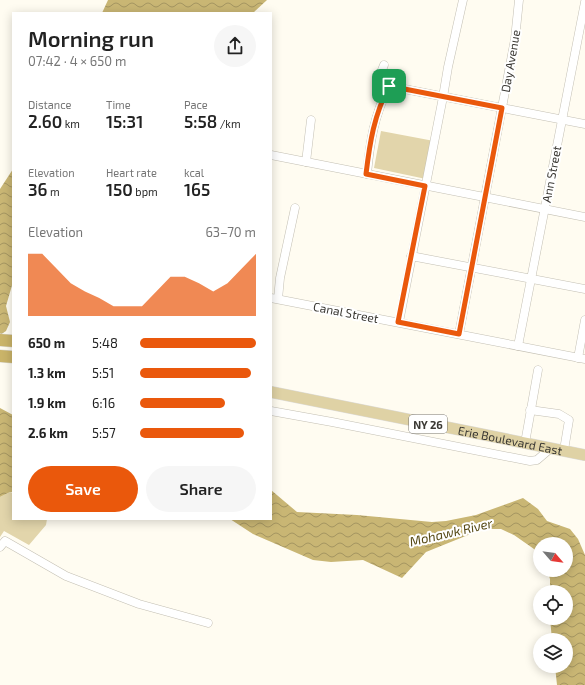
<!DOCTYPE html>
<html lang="en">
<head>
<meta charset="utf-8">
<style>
  body { margin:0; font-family:"Exo 2",sans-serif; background:#f6f6f6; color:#222; height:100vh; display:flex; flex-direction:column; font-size:15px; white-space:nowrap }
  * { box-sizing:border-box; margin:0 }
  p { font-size:13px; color:#767676 }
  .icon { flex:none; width:22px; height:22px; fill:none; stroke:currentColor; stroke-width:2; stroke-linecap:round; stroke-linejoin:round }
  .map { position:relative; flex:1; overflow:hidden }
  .details { position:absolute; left:12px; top:12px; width:260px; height:508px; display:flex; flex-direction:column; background:#fff; border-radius:0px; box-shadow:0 2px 10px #0003 }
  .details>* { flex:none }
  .needle { width:26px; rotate:118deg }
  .controls { position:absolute; left:533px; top:537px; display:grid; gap:8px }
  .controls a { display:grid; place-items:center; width:40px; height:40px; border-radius:50%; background:#fff; box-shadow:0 2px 10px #0003; font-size:20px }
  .pin { position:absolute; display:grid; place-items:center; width:34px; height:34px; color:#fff; margin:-17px; border-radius:8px; box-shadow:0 2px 6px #0006 }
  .round { display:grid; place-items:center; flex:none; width:42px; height:42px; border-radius:21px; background:#f6f6f6 }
  .summary { display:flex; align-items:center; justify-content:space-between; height:68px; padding:0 16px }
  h1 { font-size:22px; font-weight:600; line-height:30px }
  .stats { display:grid; grid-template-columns:repeat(3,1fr); gap:6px; height:68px; padding:4px 16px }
  .stats div { display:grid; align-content:center }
  .stats b { font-size:17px; font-weight:600 }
  .stats small { font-size:11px; font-weight:400 }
  .stats p { font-size:11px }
  .chart { height:112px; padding:8px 16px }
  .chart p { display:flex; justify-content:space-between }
  .chart svg { width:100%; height:72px; margin-top:4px; fill:#ea580c; opacity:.7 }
  .button { display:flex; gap:8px; margin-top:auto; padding:8px 16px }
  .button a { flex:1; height:46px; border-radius:24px; background:#ea580c; color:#fff; font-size:16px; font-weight:600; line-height:46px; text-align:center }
  .button a+a { background:#f6f6f6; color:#222 }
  ul { padding:0 16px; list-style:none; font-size:13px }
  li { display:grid; grid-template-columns:64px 48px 1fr; align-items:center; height:30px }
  li i { height:10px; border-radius:5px; background:#ea580c }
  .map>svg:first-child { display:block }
  .green { fill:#e2d5ab }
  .water { fill:url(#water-waves) }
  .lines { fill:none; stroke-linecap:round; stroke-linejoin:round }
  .minor-casing { stroke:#c3bfb3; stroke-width:9 }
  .major-casing { stroke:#dcdbda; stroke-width:12 }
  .highway-casing { stroke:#dcdbda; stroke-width:13 }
  .minor { stroke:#fff; stroke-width:8 }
  .major { stroke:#dfd2a5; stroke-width:11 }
  .highway { stroke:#cab469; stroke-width:12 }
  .route-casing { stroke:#fff; stroke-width:8 }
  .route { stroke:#ea580c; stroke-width:5 }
  .labels { text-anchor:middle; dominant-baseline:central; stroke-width:4; stroke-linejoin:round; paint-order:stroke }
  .shield { fill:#fff; stroke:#767471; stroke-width:1 }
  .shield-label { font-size:11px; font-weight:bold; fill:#3b3934 }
  .street-label { font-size:12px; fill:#3b3934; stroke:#fff }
  .water-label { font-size:13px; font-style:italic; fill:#564915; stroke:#fff }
</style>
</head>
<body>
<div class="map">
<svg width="585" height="685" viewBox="0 0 585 685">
  <defs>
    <pattern id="water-waves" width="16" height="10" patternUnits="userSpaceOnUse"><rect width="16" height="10" fill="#c9b674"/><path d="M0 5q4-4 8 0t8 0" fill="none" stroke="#a49560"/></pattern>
  </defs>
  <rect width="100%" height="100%" fill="#fffcf1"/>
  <!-- green -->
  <g class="green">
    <path d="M381 131 434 141 426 179 374 168Z"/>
    <path d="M10 492 13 493V519H47L46 525 29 545 4 531 0 537V497Z"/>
  </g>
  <!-- water -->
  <g class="water">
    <path d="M108 0H267L253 13H102Z"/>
    <path d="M13 169V282L6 306 10 322 6 331 0 335V189Z"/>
    <path d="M0 408 13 415V492H10L0 497Z"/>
    <path d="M271 490 297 512 357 515 432 522 446 521 476 515 523 498 538 509 547 521 570 529 578 539 585 555V685H557L555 666H566V640H552L550 618H566V592H550V579L547 570H566V544H540V556L534 549 514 535 501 529H483L426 552 402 578 363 560 331 562 313 560 253 534 230 519H271Z"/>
  </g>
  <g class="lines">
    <!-- minor casing -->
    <g class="minor-casing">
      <g id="minor">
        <path d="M384 65 380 75 389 86"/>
        <path d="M389 86 585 124"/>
        <path d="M271 155 585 217"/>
        <path d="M306 162 311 120"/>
        <path d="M367 174C370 141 374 116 389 86"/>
        <path d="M411 256 585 289"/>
        <path d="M271 298 585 359"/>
        <path d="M278 299 280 278 295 208"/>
        <path d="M399 322 443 97 448 67 463 0"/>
        <path d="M459 334 515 39 519 0"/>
        <path d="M518 346 585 2"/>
        <path d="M578 358 585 320"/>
        <path d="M530 410 559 414 569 420 564 450"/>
        <path d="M271 411 332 422 530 461 537 460 551 448"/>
        <path d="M525 443 538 370"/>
        <path d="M0 547 5 541 66 576 139 604 208 623"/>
      </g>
    </g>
    <!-- major casing -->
    <g class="major-casing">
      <g id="major">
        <path id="s1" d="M271 392 585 455"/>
      </g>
    </g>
    <!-- highway casing -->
    <g class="highway-casing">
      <g id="highway">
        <path d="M0 340 13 341"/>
        <path d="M0 356 13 357"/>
      </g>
    </g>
    <!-- minor -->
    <use href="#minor" class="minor"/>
    <!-- major -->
    <use href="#major" class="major"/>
    <!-- highway -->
    <use href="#highway" class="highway"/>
  </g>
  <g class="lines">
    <!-- route casing -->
    <g class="route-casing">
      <path id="route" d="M389 86 502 108 459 334 398 322 425 186 366 174C370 141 374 116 389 86Z"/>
    </g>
    <!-- route -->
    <use href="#route" class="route"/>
  </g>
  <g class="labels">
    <!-- shield labels -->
    <rect class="shield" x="409" y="415" width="38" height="18" rx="3"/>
    <g class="shield-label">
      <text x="428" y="424">NY 26</text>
    </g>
    <!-- street labels -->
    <g class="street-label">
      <text transform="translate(510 61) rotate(-80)">Day Avenue</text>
      <text transform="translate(551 174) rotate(-79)">Ann Street</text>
      <text transform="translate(346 312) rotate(11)">Canal Street</text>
      <text stroke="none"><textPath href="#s1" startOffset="244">Erie Boulevard East</textPath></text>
    </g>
    <!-- water labels -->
    <g class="water-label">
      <text transform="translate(451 532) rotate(-13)">Mohawk River</text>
    </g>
  </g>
</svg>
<div class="controls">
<a><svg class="needle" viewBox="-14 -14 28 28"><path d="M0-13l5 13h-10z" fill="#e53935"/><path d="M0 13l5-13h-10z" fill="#767676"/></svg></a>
<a><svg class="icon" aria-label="locate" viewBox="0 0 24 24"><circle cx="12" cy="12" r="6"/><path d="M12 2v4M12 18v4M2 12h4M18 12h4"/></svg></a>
<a><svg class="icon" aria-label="layers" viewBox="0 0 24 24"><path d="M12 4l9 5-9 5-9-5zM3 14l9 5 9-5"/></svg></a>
</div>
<div class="pin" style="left:389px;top:86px;background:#1e9e55"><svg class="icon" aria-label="arrive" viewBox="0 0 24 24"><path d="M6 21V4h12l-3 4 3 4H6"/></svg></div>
<section class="details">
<div class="summary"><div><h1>Morning run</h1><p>07:42 · 4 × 650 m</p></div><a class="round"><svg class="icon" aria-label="share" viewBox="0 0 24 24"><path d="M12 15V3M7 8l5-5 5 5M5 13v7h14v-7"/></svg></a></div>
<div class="stats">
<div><p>Distance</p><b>2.60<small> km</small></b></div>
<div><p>Time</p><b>15:31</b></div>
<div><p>Pace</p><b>5:58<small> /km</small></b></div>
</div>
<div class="stats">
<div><p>Elevation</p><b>36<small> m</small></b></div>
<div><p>Heart rate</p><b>150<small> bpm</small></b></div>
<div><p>kcal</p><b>165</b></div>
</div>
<div class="chart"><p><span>Elevation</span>63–70 m</p>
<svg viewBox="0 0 160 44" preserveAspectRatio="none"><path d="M0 44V6L10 6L20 15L30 24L40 29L50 33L60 38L70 38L80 38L90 29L100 20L110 20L120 24L130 29L140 24L150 15L160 6V44z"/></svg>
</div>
<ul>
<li><b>650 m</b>5:48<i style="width:100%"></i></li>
<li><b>1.3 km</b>5:51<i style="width:96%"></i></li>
<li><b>1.9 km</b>6:16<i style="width:73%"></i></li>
<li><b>2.6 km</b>5:57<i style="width:90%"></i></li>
</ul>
<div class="button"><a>Save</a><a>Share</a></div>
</section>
</div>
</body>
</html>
